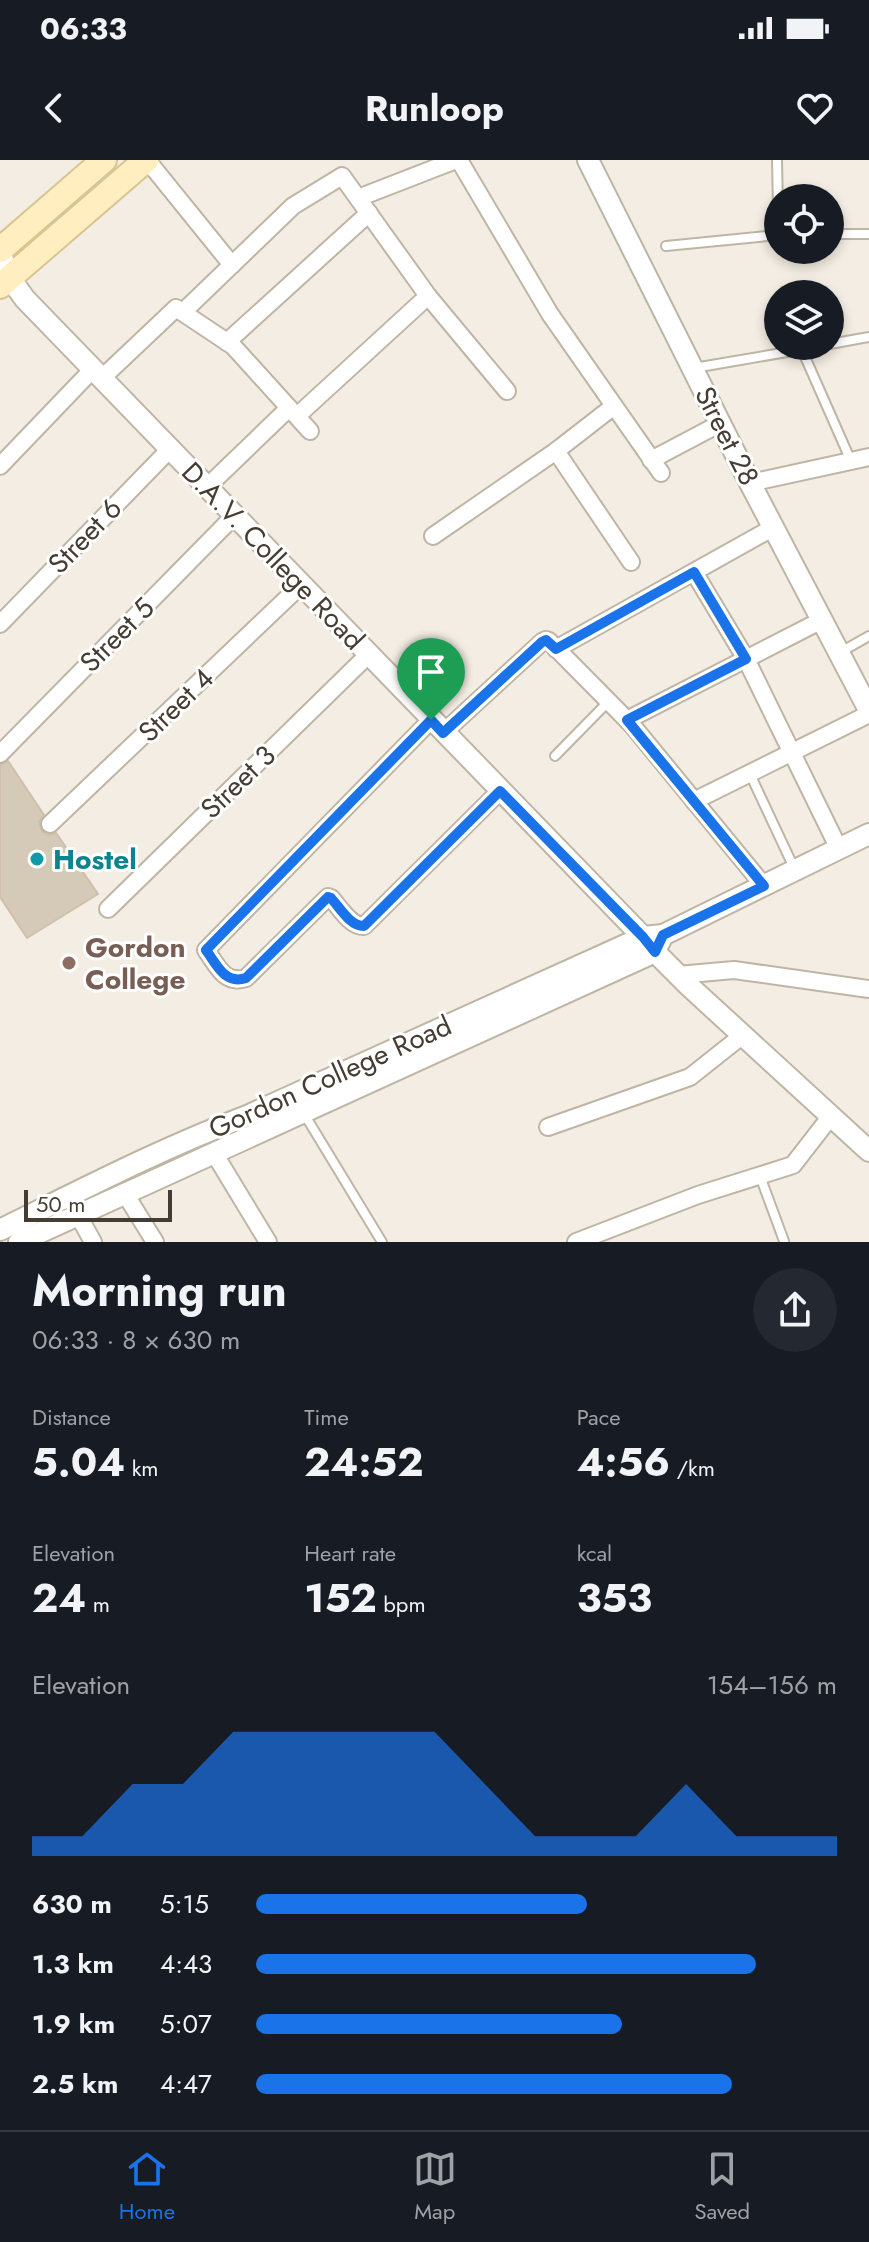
<!DOCTYPE html>
<html lang="en">
<head>
<meta charset="utf-8">
<style>
  body { margin:0; font-family:Jost,sans-serif; background:#242831; color:#f1f3f6; height:100vh; display:flex; flex-direction:column; font-size:30px; white-space:nowrap }
  * { box-sizing:border-box; margin:0 }
  p { font-size:26px; color:#9ea1a6 }
  .icon { flex:none; width:44px; height:44px; fill:none; stroke:currentColor; stroke-width:2; stroke-linecap:round; stroke-linejoin:round }
  .map { position:relative; height:1082px; overflow:hidden }
  .side { display:flex; flex-direction:column; background:#171b24; flex:1 }
  .side>* { flex:none }
  .fabs { position:absolute; left:764px; top:24px; display:grid; gap:16px }
  .fabs a { display:grid; place-items:center; width:80px; height:80px; border-radius:50%; background:#171b24; box-shadow:0 4px 12px #0003; font-size:40px }
  .scale { position:absolute; left:24px; bottom:20px; width:148px; box-sizing:border-box; padding-left:8px; border:4px solid #453d33; border-top:0; font-size:22px; line-height:28px; white-space:nowrap; color:#453d33; -webkit-text-stroke:6px #fff; paint-order:stroke }
  .pin { position:absolute; display:grid; place-items:center; width:68px; height:68px; color:#fff; margin:-82px -34px; border-radius:50% 50% 50% 0; rotate:-45deg; box-shadow:0 0 8px #0007 }
  .pin .icon { rotate:45deg }
  .round { display:grid; place-items:center; flex:none; width:84px; height:84px; border-radius:42px; background:#242831 }
  .head { display:flex; align-items:center; justify-content:space-between; height:136px; padding:0 32px }
  h1 { font-size:44px; font-weight:700; line-height:60px }
  .stats { display:grid; grid-template-columns:repeat(3,1fr); gap:12px; height:136px; padding:8px 32px }
  .stats div { display:grid; align-content:center }
  .stats b { font-size:40px; font-weight:700 }
  .stats small { font-size:22px; font-weight:400 }
  .stats p { font-size:22px }
  .chart { height:224px; padding:16px 32px }
  .chart p { display:flex; justify-content:space-between }
  .chart svg { width:100%; height:144px; margin-top:8px; fill:#1a73e8; opacity:.7 }
  ul { padding:0 32px; list-style:none; font-size:26px }
  li { display:grid; grid-template-columns:128px 96px 1fr; align-items:center; height:60px }
  li i { height:20px; border-radius:10px; background:#1a73e8 }
  .status { display:flex; justify-content:space-between; align-items:center; height:56px; padding:0 40px; background:#171b24; direction:ltr }
  .status svg { height:22px; fill:currentColor }
  header { display:flex; justify-content:space-between; align-items:center; height:104px; padding:0 32px; background:#171b24; font-size:36px; font-weight:700 }
  .tabs { display:flex; justify-content:space-around; align-items:center; height:112px; border-top:2px solid #363941; background:#171b24; font-size:22px; color:#9ea1a6 }
  .tabs a { display:grid; justify-items:center; gap:4px }
  .tabs .selected { color:#1a73e8 }
  .map>svg:first-child { display:block }
  .building { fill:#d5c9b7; stroke:#d0c0aa; stroke-width:2 }
  .lines { fill:none; stroke-linecap:round; stroke-linejoin:round }
  .service-casing { stroke:#bfb5a5; stroke-width:12 }
  .minor-casing { stroke:#bfb5a5; stroke-width:20 }
  .tertiary-casing { stroke:#bfb5a5; stroke-width:24 }
  .secondary-casing { stroke:#dac491; stroke-width:28 }
  .service { stroke:#fff; stroke-width:8 }
  .minor { stroke:#fff; stroke-width:16 }
  .tertiary { stroke:#fff; stroke-width:20 }
  .secondary { stroke:#ffeec0; stroke-width:24 }
  .route-casing { stroke:#fff; stroke-width:16 }
  .route { stroke:#1a73e8; stroke-width:10 }
  .culture-dot { fill:#0f9aa8; stroke:#fff; stroke-width:3 }
  .education-dot { fill:#8d6e63; stroke:#fff; stroke-width:3 }
  .labels { text-anchor:middle; dominant-baseline:central; stroke-width:6; stroke-linejoin:round; paint-order:stroke }
  .street-label { font-size:28px; fill:#453d33; stroke:#fff }
  .culture-label { font-size:28px; font-weight:bold; fill:#0d838f; stroke:#fff; text-anchor:start }
  .education-label { font-size:28px; font-weight:bold; fill:#785e54; stroke:#fff; text-anchor:start }
</style>
</head>
<body>
<div class="status"><b>06:33</b><svg viewBox="0 0 49 12"><path d="M0 12V9h3v3zM5 12V6h3v6zM10 12V3h3v9zM15 12V0h3v12zM26 1h20v11H26zM47 4h2v5h-2z"/></svg></div>
<header><svg class="icon" aria-label="back" viewBox="0 0 24 24"><path d="M15 5l-7 7 7 7"/></svg>Runloop<svg class="icon" aria-label="heart" viewBox="0 0 24 24"><path d="M12 20l-8-8c-3-5 5-10 8-4 3-6 11-1 8 4z"/></svg></header>
<div class="map">
<svg width="869" height="1082" viewBox="0 0 869 1082">
  <rect width="100%" height="100%" fill="#f3ede3"/>
  <!-- building -->
  <path class="building" d="M8 601 44 655 39 662 42 671 48 675 56 673 98 734 27 778 0 737V605Z"/>
  <g class="lines">
    <!-- service casing -->
    <g class="service-casing">
      <g id="service">
        <path d="M777 0 778 48"/>
        <path d="M830 74H869"/>
        <path d="M666 86 778 75"/>
        <path d="M830 184 869 177"/>
        <path d="M802 190 851 301"/>
        <path d="M694 208 822 186"/>
        <path d="M839 493 869 476"/>
        <path d="M555 596 609 541"/>
        <path d="M750 614 795 710"/>
        <path d="M303 952 382 1082"/>
        <path d="M760 1016 784 1081"/>
      </g>
    </g>
    <!-- minor casing -->
    <g class="minor-casing">
      <g id="minor">
        <path d="M147 0 232 105"/>
        <path d="M459 0 550 154 661 313"/>
        <path d="M358 38 456 0"/>
        <path d="M183 152 293 46 342 16 428 136 507 231"/>
        <path d="M227 182 369 53"/>
        <path d="M102 218 176 148 233 186 310 271"/>
        <path d="M297 256 428 136"/>
        <path d="M556 291 631 402"/>
        <path d="M651 300 721 263"/>
        <path d="M0 306 93 209"/>
        <path d="M750 323 869 297"/>
        <path d="M207 327 289 248"/>
        <path d="M433 376 556 291 614 246"/>
        <path d="M694 412 746 499 839 689"/>
        <path d="M0 464 170 289"/>
        <path d="M556 489 774 367"/>
        <path d="M431 560 206 790C217 805 224 825 246 818L328 737 331 738C340 748 350 766 364 766L500 631"/>
        <path d="M627 560 822 460"/>
        <path d="M443 573 542 482 546 480 549 481 632 565 764 726"/>
        <path d="M0 594 234 356"/>
        <path d="M694 641 869 554"/>
        <path d="M50 664 301 425"/>
        <path d="M108 749 368 495"/>
        <path d="M678 815 734 810 869 829"/>
        <path d="M548 967 690 917 743 875"/>
        <path d="M214 993 268 1082"/>
        <path d="M124 1032 155 1082"/>
        <path d="M78 1055 93 1082"/>
        <path d="M576 1082 698 1035 793 1005 831 956"/>
      </g>
    </g>
    <!-- tertiary casing -->
    <g class="tertiary-casing">
      <g id="tertiary">
        <path d="M588 0 750 323 869 550"/>
        <path d="M0 92 9 117 25 139 643 777 655 792 689 826 869 991"/>
        <path d="M658 785 663 775 869 674"/>
        <path d="M0 1070C81 1030 162 988 247 956L643 777 663 775"/>
        <path d="M19 1082 655 792"/>
      </g>
    </g>
    <!-- secondary casing -->
    <g class="secondary-casing">
      <g id="secondary">
        <path d="M0 90 104 0"/>
        <path d="M0 126 146 0"/>
      </g>
    </g>
    <!-- service -->
    <use href="#service" class="service"/>
    <!-- minor -->
    <use href="#minor" class="minor"/>
    <!-- tertiary -->
    <use href="#tertiary" class="tertiary"/>
    <!-- secondary -->
    <use href="#secondary" class="secondary"/>
  </g>
  <g class="lines">
    <!-- route casing -->
    <g class="route-casing">
      <path id="route" d="M694 412 746 499 627 560 764 726 663 775 655 792 643 777 500 631 364 766C350 766 340 748 331 738L328 737 246 818C225 825 217 805 206 790L431 560 443 573 542 482 546 480 556 489Z"/>
    </g>
    <!-- route -->
    <use href="#route" class="route"/>
  </g>
  <!-- markers -->
  <circle class="culture-dot" cx="37" cy="699" r="8"/>
  <circle class="education-dot" cx="69" cy="803" r="8"/>
  <g class="labels">
    <!-- street labels -->
    <g class="street-label">
      <text transform="translate(727 276) rotate(63)">Street 28</text>
      <text transform="translate(85 376) rotate(-46)">Street 6</text>
      <text transform="translate(273 396) rotate(46)">D.A.V. College Road</text>
      <text transform="translate(117 475) rotate(-45)">Street 5</text>
      <text transform="translate(176 545) rotate(-44)">Street 4</text>
      <text transform="translate(238 622) rotate(-44)">Street 3</text>
      <text transform="translate(330 917) rotate(-24)">Gordon College Road</text>
    </g>
    <!-- culture labels -->
    <g class="culture-label">
      <text x="53" y="699">Hostel</text>
    </g>
    <!-- education labels -->
    <g class="education-label">
      <text x="85" y="787">Gordon<tspan x="85" dy="32">College</tspan></text>
    </g>
  </g>
</svg>
<div class="fabs">
<a><svg class="icon" aria-label="locate" viewBox="0 0 24 24"><circle cx="12" cy="12" r="6"/><path d="M12 2v4M12 18v4M2 12h4M18 12h4"/></svg></a>
<a><svg class="icon" aria-label="layers" viewBox="0 0 24 24"><path d="M12 4l9 5-9 5-9-5zM3 14l9 5 9-5"/></svg></a>
</div>
<div class="scale">50 m</div>
<div class="pin" style="left:431px;top:560px;background:#1e9e55"><svg class="icon" aria-label="arrive" viewBox="0 0 24 24"><path d="M6 21V4h12l-3 4 3 4H6"/></svg></div>
</div>
<section class="side">
<div class="head"><div><h1>Morning run</h1><p>06:33 · 8 × 630 m</p></div><a class="round"><svg class="icon" aria-label="share" viewBox="0 0 24 24"><path d="M12 15V3M7 8l5-5 5 5M5 13v7h14v-7"/></svg></a></div>
<div class="stats">
<div><p>Distance</p><b>5.04<small> km</small></b></div>
<div><p>Time</p><b>24:52</b></div>
<div><p>Pace</p><b>4:56<small> /km</small></b></div>
</div>
<div class="stats">
<div><p>Elevation</p><b>24<small> m</small></b></div>
<div><p>Heart rate</p><b>152<small> bpm</small></b></div>
<div><p>kcal</p><b>353</b></div>
</div>
<div class="chart"><p><span>Elevation</span>154–156 m</p>
<svg viewBox="0 0 160 44" preserveAspectRatio="none"><path d="M0 44V38L10 38L20 22L30 22L40 6L50 6L60 6L70 6L80 6L90 22L100 38L110 38L120 38L130 22L140 38L150 38L160 38V44z"/></svg>
</div>
<ul>
<li><b>630 m</b>5:15<i style="width:57%"></i></li>
<li><b>1.3 km</b>4:43<i style="width:86%"></i></li>
<li><b>1.9 km</b>5:07<i style="width:63%"></i></li>
<li><b>2.5 km</b>4:47<i style="width:82%"></i></li>
</ul>
</section>
<nav class="tabs">
<a class="selected"><svg class="icon" aria-label="home" viewBox="0 0 24 24"><path d="M3 11l9-7 9 7M6 9v11h12V9"/></svg>Home</a>
<a><svg class="icon" aria-label="map" viewBox="0 0 24 24"><path d="M3 6l6-2 6 2 6-2v14l-6 2-6-2-6 2zM9 4v14M15 6v14"/></svg>Map</a>
<a><svg class="icon" aria-label="saved" viewBox="0 0 24 24"><path d="M7 4h10v16l-5-4-5 4z"/></svg>Saved</a>
</nav>
</body>
</html>
